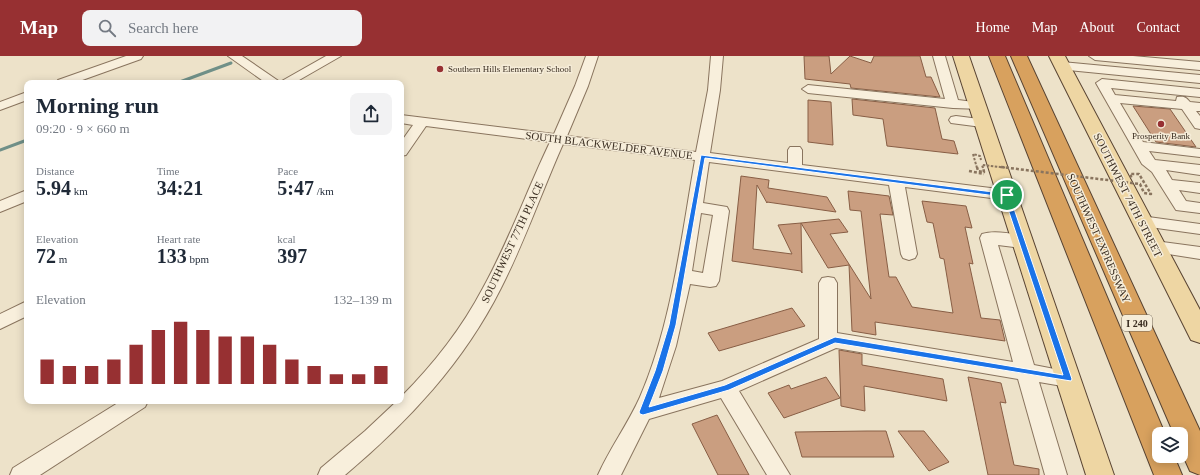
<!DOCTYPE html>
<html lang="en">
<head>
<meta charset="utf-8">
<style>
  body { margin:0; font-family:Georgia,serif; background:#f2f2f3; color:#1f2937; height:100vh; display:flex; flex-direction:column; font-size:15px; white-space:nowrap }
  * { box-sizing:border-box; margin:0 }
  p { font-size:13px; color:#747a83 }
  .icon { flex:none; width:22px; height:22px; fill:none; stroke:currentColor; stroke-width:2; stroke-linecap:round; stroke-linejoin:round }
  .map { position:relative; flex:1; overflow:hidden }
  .details { position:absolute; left:24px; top:24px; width:380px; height:324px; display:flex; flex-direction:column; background:#fff; border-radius:8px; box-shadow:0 2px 10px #0003 }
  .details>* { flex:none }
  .tools { position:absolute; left:1152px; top:371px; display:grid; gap:8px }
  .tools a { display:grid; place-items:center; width:36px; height:36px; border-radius:8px; background:#fff; box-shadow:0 2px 10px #0003; font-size:20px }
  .pin { position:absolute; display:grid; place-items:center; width:34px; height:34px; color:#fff; margin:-17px; border:2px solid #fff; border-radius:50%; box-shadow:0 1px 4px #0007 }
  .round { display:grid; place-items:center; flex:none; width:42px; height:42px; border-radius:8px; background:#f2f2f3 }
  .summary { display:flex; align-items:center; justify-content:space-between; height:68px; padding:0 12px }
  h1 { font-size:22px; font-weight:700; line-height:30px }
  .figures { display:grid; grid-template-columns:repeat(3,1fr); gap:6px; height:68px; padding:4px 12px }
  .figures div { display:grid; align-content:center }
  .figures b { font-size:20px; font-weight:700 }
  .figures small { font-size:11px; font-weight:400 }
  .figures p { font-size:11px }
  .chart { height:112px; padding:8px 12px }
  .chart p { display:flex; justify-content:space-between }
  .chart svg { width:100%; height:72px; margin-top:4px; stroke:#973032; stroke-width:6 }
  header { display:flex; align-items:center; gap:24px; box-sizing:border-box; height:56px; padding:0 20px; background:#973032; color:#fff }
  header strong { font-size:19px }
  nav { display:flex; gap:22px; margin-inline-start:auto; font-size:14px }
  .search { width:280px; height:36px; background:#f2f2f3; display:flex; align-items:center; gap:10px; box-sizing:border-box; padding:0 14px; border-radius:8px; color:#747a83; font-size:15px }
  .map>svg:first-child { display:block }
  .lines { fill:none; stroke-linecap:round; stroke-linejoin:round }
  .stream { stroke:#709088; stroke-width:3 }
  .building { fill:#ca9e80; stroke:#885e45 }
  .minor-casing { stroke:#89745e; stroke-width:2 }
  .major-casing { stroke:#584332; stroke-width:2 }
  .highway-casing { stroke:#584332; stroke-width:2 }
  .path { stroke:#89745e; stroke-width:2.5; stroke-dasharray:3 2; stroke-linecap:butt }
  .minor { fill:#f8efdc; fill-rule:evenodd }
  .major { fill:#eed6a3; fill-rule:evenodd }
  .highway { fill:#d8a15e; fill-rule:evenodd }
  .path-bridge-far1 { stroke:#89745e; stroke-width:2; stroke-dasharray:2.5 1.5; stroke-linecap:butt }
  .path-bridge { stroke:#89745e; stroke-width:2.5; stroke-dasharray:3 2; stroke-linecap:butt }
  .route { fill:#1a73e8; stroke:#fff; fill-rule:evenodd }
  .poi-dot { fill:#973032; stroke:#f5ecd8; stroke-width:1.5 }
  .labels { text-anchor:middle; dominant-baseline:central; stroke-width:3; stroke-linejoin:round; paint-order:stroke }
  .far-poi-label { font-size:9px; fill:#3a2d21; stroke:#f5ecd8; text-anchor:start }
  .shield { fill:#f5ecd8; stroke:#726658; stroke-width:1 }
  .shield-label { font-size:10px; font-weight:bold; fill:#3a2d21 }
  .street-label { font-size:11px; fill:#3a2d21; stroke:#f5ecd8 }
</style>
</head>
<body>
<header>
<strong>Map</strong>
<div class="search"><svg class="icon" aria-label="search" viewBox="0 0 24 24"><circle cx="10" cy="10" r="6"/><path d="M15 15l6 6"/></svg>Search here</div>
<nav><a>Home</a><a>Map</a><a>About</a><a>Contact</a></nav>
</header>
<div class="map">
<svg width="1200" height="419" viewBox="0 0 1200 419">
  <rect width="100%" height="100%" fill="#ede2c9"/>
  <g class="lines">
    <!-- stream -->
    <g class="stream">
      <path d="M177 27 231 7"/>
      <path d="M0 94 27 84"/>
    </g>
  </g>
  <!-- building -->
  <g class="building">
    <path d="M804 0H829L831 18 850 0 871 7 874 0H920L926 21H931L940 41 851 32 850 28 805 23Z"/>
    <path d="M852 43 935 52 942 83 954 85 958 98 887 90 883 63 853 59Z"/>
    <path d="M808 44 831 46 833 89 808 86Z"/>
    <path d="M1133 50 1170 53 1196 91 1156 86Z"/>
    <path d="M741 120 769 124 768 132 827 141 836 156 767 146V147L757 129 753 193 792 198 778 169 801 167 802 217 801 215 732 205Z"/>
    <path d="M848 135 889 140 893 159 880 158 889 221H896L912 251 953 257 944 203 940 202 933 167 927 166 922 145 966 150 972 172 965 171 973 208 969 207 981 262 1000 264 1005 285 875 266 876 279 852 275 849 209 828 212 801 167 839 163 848 176 830 178 871 243 861 155 850 154Z"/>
    <path d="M792 252 805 270 719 295 708 277Z"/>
    <path d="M839 294 862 298V309L943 323 947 345 864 330 865 355 841 350Z"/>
    <path d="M826 321 840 342 784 362 768 337 789 329 791 333Z"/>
    <path d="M968 321 1001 327 1006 347 1000 346 1014 409 1039 413V419H988Z"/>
    <path d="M717 359 749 419H718L692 368Z"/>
    <path d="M867 375H886L894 401H802L795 376Z"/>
    <path d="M898 375H924L949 406 929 415Z"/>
  </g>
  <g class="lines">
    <!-- minor casing -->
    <g class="minor-casing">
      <g id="minor">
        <path d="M126 0H143L141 3 74 27H56L58 24Z"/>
        <path d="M228 0H242L280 26 326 0H341L294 27H266Z"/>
        <path d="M586 0H598L588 30 567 80 696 96 708 34 711 0H723L720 34 710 97 788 107V94L790 91H800L802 94V109L1007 134 1012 136 1015 139 1012 142 1007 144 905 131 917 198 915 202 909 204 903 202 901 198 889 129 709 106 703 147 727 151 729 155 719 225 716 230 710 231 690 228 676 290 659 342 722 325 819 283V227L822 222 828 221 834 222 837 227V277L1013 306 980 182 982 178C995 174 1016 178 1029 182L1031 186 1029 190 1023 192 998 189 1034 309 1075 317 1078 323 1075 329 1068 331 1039 326 1067 419H1045L1018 323 836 292 739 335 790 419H767L721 342 649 363 621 419H598C610 392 628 368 640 341 672 267 681 183 695 104L563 88C542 135 525 185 501 232 464 306 408 366 345 419H318L321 412 365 375 397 345H401V341C433 309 462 272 483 232 509 185 527 134 550 86L426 70 406 99 401 100V86L413 69 401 67V59L554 78 575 30ZM701 157 713 159 703 217 692 215Z"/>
        <path d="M933 0H945L958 44 982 47 984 50 982 53 953 52 808 37 802 33 808 29 945 43Z"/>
        <path d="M1089 0H1133L1200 6V14L1095 4Z"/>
        <path d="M1062 6 1200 19V27L1058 13 1056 10Z"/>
        <path d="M1102 23 1200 33V41L1111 32 1115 39 1176 45 1177 41C1184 40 1186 41 1190 46L1200 47V55H1196L1200 60V73L1195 72 1182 53 1120 47 1143 86 1200 93V101L1149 95 1155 104 1200 109V119L1166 114 1172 124 1200 127V137L1179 134 1186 145 1200 147V157L1176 154 1152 116 1142 108 1096 27Z"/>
        <path d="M27 36V44L0 54V46Z"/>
        <path d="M956 60 987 64 989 67 987 70 982 71 951 67 949 64 951 61Z"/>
        <path d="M27 134V145L0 156V145Z"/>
        <path d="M1141 160 1200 168V178L1135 169 1133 165 1135 161Z"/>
        <path d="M1155 185 1200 191V203L1149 195 1147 191 1149 187Z"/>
        <path d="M27 245V260L0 273V258Z"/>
        <path d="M121 345H148L145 351 40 419H10L13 412Z"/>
      </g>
    </g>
    <!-- major casing -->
    <g class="major-casing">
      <g id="major">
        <path d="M953 0H969L1114 419H1086Z"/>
        <path d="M1049 0H1065L1200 254V287L1191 284Z"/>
      </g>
    </g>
    <!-- highway casing -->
    <g class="highway-casing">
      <g id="highway">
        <path d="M989 0H1005L1165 378H1159V400H1174L1182 419H1154Z"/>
        <path d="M1011 0H1027L1200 375V419L1190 415 1181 395V378H1174Z"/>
      </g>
    </g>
    <!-- path -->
    <path class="path" d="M969 115 984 118"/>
    <!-- minor -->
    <use href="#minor" class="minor"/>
    <!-- major -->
    <use href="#major" class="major"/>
    <!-- highway -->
    <use href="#highway" class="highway"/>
    <!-- path-bridge-far1 -->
    <g class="path-bridge-far1">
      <path d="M977 112 973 98 980 100 981 104"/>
      <path d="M983 112 982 109 1009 112"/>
    </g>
    <!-- path-bridge -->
    <g class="path-bridge">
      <path d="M977 111 978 115 984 116 983 111"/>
      <path d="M1001 111 1140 128 1144 137 1151 138 1139 118H1130L1132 123"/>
    </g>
  </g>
  <!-- route -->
  <path class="route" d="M701 99 1009 138 1072 323 1071 325 835 287 729 334 643 359 640 358 639 356 655 315 669 269ZM705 102 1004 141 1063 319 835 281 725 329 649 351 663 315 676 269Z"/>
  <!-- markers -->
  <g class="poi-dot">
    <circle cx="440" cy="13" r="4"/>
    <circle cx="1161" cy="68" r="4"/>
  </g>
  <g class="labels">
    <!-- far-poi labels -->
    <g class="far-poi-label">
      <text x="448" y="13">Southern Hills Elementary School</text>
      <text x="1161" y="80" text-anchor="middle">Prosperity Bank</text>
    </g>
    <!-- shield labels -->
    <rect class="shield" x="1122" y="259" width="30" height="16" rx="3"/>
    <g class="shield-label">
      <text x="1137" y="267">I 240</text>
    </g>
    <!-- street labels -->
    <g class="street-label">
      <text transform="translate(609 89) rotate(7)">SOUTH BLACKWELDER AVENUE</text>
      <text transform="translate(1128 139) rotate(63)">SOUTHWEST 74TH STREET</text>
      <text transform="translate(1099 182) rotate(66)">SOUTHWEST EXPRESSWAY</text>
      <text transform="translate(512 186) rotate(-65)">SOUTHWEST 77TH PLACE</text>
    </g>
  </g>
</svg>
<div class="tools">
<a><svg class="icon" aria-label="layers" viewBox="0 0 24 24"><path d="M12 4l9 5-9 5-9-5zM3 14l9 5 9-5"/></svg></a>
</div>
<div class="pin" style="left:1007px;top:139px;background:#1e9e55"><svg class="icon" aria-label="arrive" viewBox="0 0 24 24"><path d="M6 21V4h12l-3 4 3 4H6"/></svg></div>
<section class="details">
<div class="summary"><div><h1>Morning run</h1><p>09:20 · 9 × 660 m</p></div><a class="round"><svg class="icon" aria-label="share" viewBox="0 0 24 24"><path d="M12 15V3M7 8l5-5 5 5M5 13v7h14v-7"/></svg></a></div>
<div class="figures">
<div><p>Distance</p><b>5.94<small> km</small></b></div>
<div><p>Time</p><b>34:21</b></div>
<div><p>Pace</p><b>5:47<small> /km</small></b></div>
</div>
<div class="figures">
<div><p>Elevation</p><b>72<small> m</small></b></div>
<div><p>Heart rate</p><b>133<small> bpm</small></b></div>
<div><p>kcal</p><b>397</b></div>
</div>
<div class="chart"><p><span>Elevation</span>132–139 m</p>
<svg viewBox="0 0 160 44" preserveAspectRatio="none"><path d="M5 44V29M15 44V33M25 44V33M35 44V29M45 44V20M55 44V11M65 44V6M75 44V11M85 44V15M95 44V15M105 44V20M115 44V29M125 44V33M135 44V38M145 44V38M155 44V33"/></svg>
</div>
</section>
</div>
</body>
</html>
